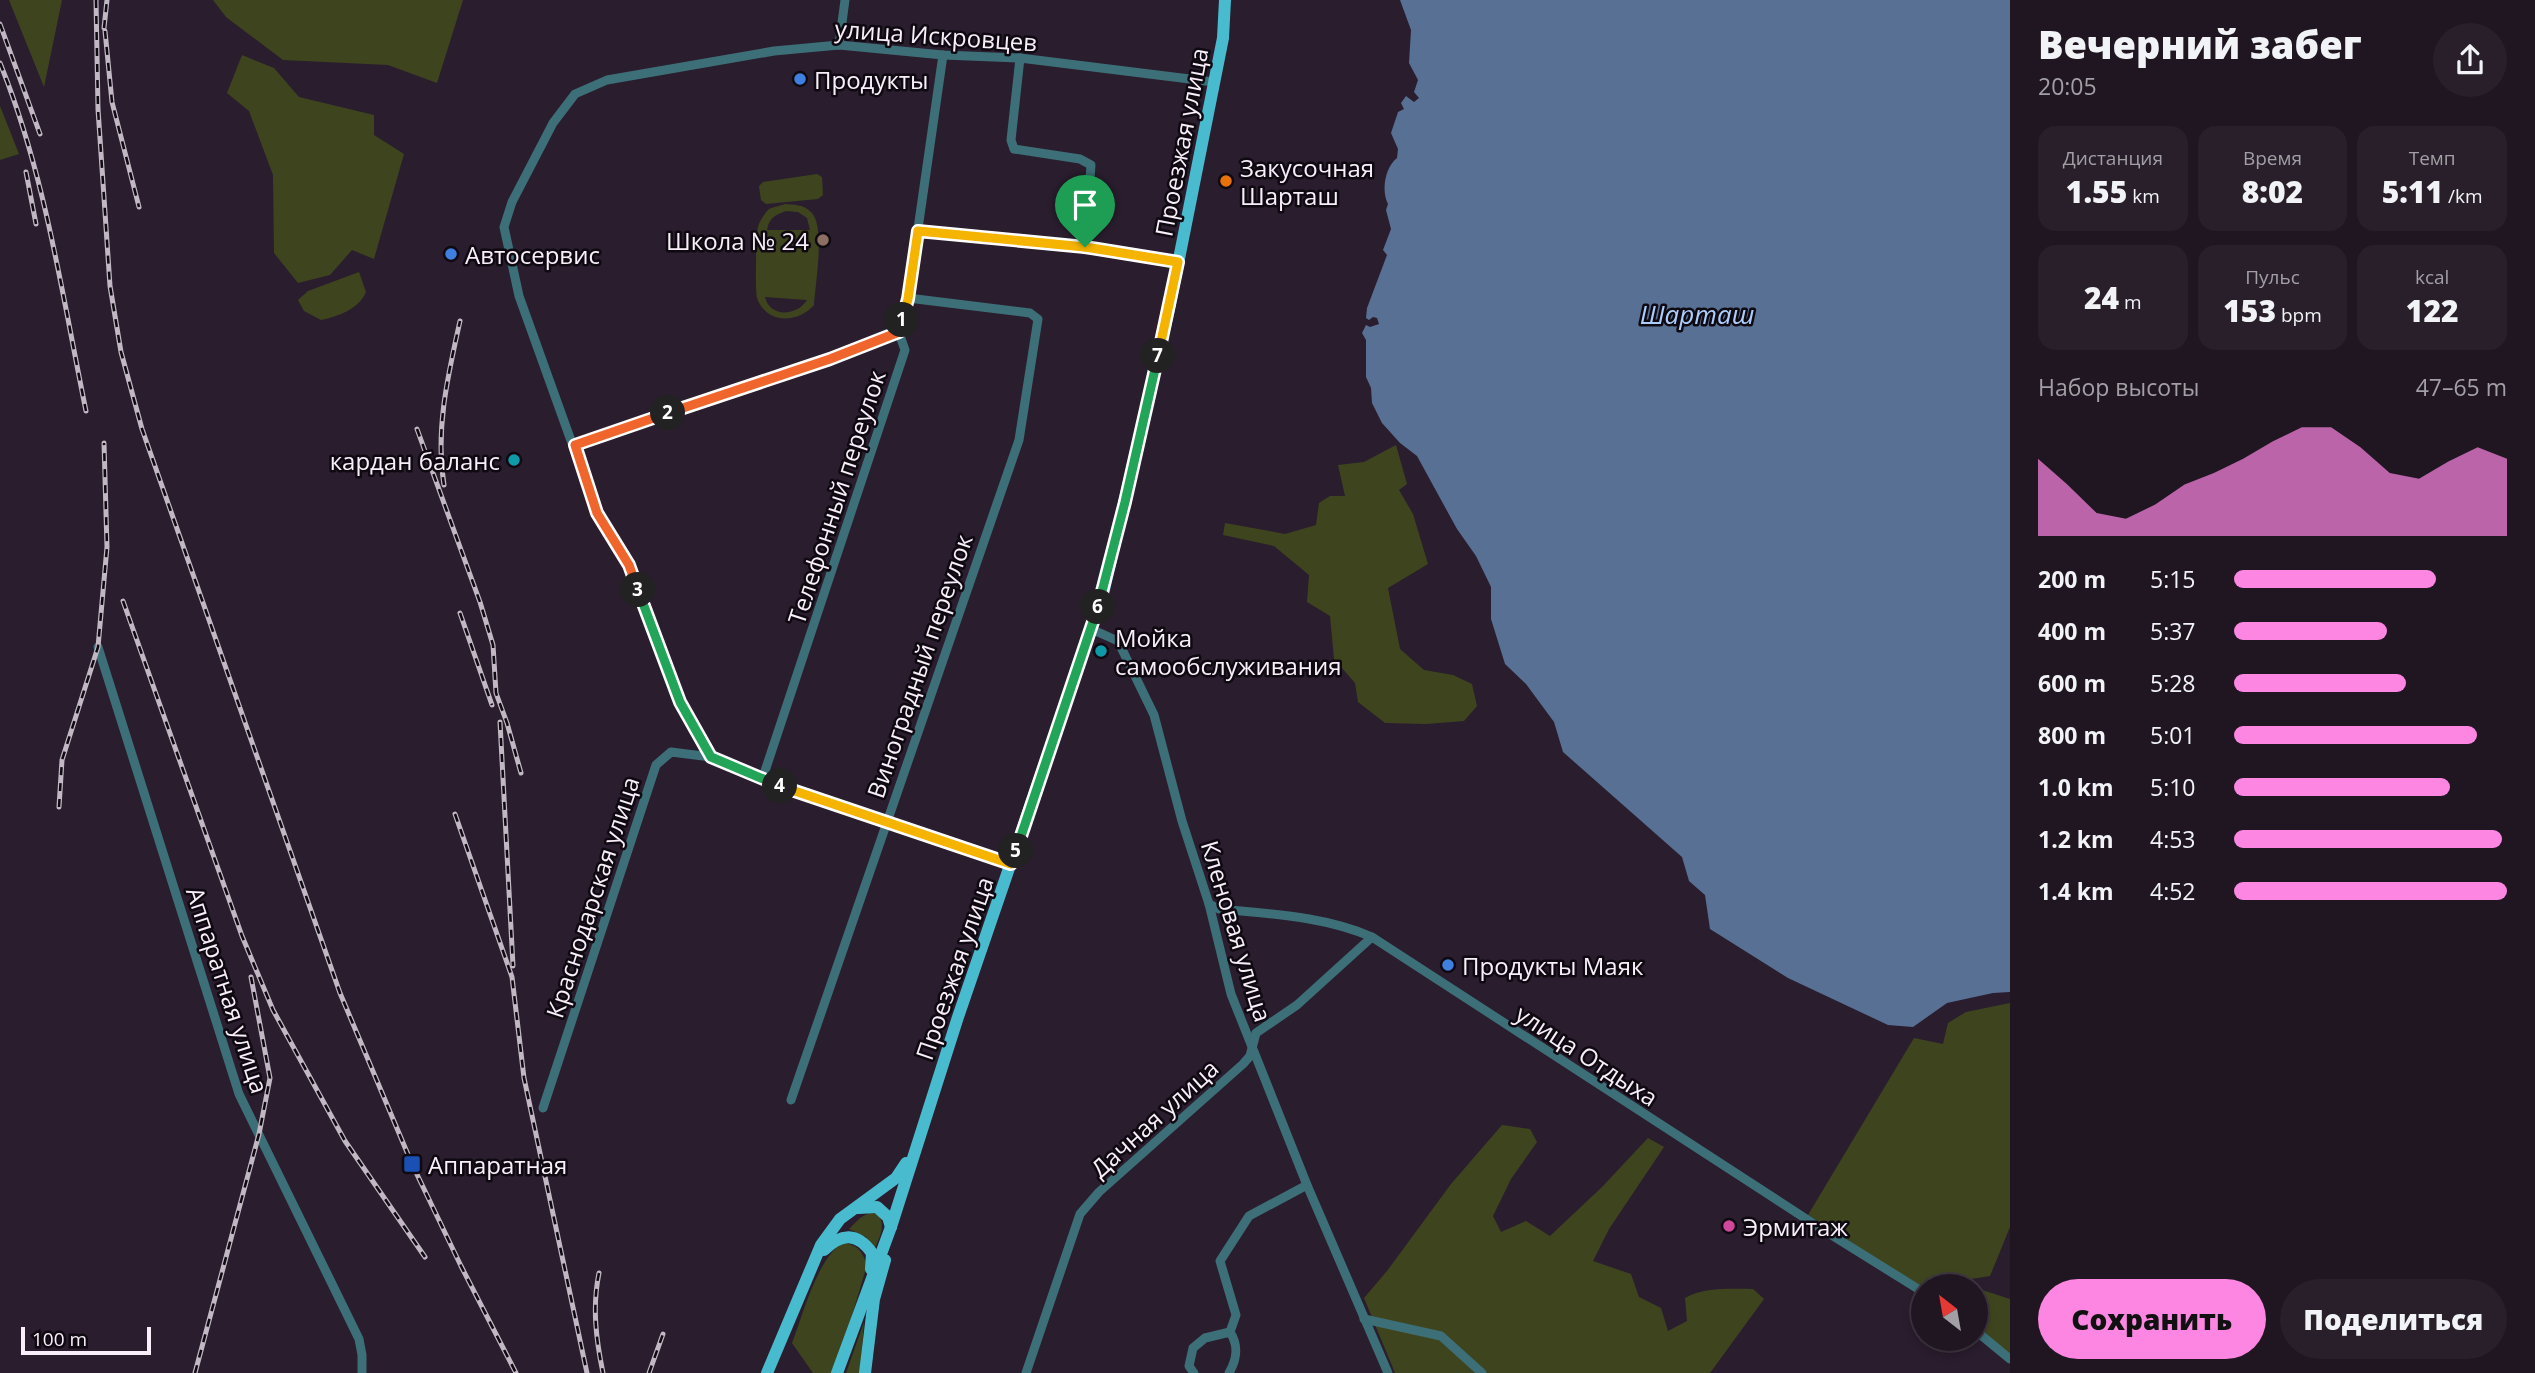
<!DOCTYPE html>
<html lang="ru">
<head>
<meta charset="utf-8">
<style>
  body { margin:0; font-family:"Open Sans",sans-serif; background:#281f2a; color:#f1f3f6; height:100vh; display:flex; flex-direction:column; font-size:26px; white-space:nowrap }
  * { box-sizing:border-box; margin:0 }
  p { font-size:23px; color:#a29fa5 }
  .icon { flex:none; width:38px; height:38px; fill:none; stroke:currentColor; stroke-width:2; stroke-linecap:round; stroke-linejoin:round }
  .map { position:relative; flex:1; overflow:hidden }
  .side { display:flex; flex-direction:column; background:#201622; width:525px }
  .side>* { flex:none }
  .needle { width:46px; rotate:329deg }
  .tools { position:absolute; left:1911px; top:1274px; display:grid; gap:14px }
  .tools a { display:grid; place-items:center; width:77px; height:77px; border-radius:50%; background:#201622; box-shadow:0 4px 10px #0003,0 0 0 2px #3d3540; font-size:35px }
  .scale { position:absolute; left:21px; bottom:18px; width:130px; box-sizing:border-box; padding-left:7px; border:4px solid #f8effa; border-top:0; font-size:19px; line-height:24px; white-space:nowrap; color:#f8effa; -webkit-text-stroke:5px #0f0911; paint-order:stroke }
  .pin { position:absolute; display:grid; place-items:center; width:60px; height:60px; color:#fff; margin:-72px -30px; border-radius:50% 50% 50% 0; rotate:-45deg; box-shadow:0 0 7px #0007 }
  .pin .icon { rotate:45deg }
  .km { position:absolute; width:35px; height:35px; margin:-18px; border-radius:50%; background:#222; color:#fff; font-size:19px; line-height:35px; text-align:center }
  .round { display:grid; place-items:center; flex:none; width:74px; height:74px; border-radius:37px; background:#281f2a }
  .overview { display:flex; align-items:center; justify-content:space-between; height:119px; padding:0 28px }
  h1 { font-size:38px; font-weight:800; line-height:52px }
  .metrics { display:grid; grid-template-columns:repeat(3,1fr); gap:10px; height:119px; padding:7px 28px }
  .metrics div { display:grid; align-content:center; border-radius:18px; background:#281f2a; text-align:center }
  .metrics b { font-size:30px; font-weight:800 }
  .metrics small { font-size:19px; font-weight:400 }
  .metrics p { font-size:19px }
  .chart { height:196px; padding:14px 28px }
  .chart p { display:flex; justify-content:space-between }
  .chart svg { width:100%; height:126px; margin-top:7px; fill:#fd86e2; opacity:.7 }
  .action { display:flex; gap:14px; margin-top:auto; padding:14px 28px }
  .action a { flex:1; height:80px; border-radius:42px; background:#fd86e2; color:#111; font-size:28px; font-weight:800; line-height:80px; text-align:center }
  .action a+a { background:#281f2a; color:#f1f3f6 }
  ul { padding:0 28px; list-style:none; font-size:23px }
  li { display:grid; grid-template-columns:112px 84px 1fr; align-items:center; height:52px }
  li i { height:18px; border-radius:9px; background:#fd86e2 }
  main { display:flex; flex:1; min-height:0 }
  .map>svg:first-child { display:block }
  .green { fill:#3e451e; fill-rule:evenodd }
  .water { fill:#577094 }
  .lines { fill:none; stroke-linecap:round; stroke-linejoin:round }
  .minor { stroke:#3d6f78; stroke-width:9 }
  .major { stroke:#49bbcf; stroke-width:12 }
  .rail-casing { stroke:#c2b8c4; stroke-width:5 }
  .rail { stroke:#0f0911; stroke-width:2.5; stroke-dasharray:8; stroke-linecap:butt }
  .split-1-casing { stroke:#fff; stroke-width:14 }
  .split-2-casing { stroke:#fff; stroke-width:14 }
  .split-3-casing { stroke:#fff; stroke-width:14 }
  .split-4-casing { stroke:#fff; stroke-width:14 }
  .split-5-casing { stroke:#fff; stroke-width:14 }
  .split-6-casing { stroke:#fff; stroke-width:14 }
  .split-7-casing { stroke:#fff; stroke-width:14 }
  .split-8-casing { stroke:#fff; stroke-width:14 }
  .split-1 { stroke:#f5b400; stroke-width:9 }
  .split-2 { stroke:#f0652b; stroke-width:9 }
  .split-3 { stroke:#f0652b; stroke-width:9 }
  .split-4 { stroke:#22a559; stroke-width:9 }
  .split-5 { stroke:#f5b400; stroke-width:9 }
  .split-6 { stroke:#22a559; stroke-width:9 }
  .split-7 { stroke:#22a559; stroke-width:9 }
  .split-8 { stroke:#f5b400; stroke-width:9 }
  .shop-dot { fill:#3f7fe0; stroke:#0f0911; stroke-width:2.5 }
  .food-dot { fill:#e8710a; stroke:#0f0911; stroke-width:2.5 }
  .education-dot { fill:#8d6e63; stroke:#0f0911; stroke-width:2.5 }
  .culture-dot { fill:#0f9aa8; stroke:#0f0911; stroke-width:2.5 }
  .transit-dot { fill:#1a4fb4; stroke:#0f0911; stroke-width:2.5 }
  .hotel-dot { fill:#d1479c; stroke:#0f0911; stroke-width:2.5 }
  .labels { text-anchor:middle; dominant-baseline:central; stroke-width:5; stroke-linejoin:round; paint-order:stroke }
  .street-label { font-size:24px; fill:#f8effa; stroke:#0f0911 }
  .poi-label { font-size:24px; fill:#f8effa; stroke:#0f0911; text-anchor:start }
  .water-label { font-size:26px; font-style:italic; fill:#adcefd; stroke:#0f0911 }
</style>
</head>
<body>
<main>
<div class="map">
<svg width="2010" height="1373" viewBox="0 0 2010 1373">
  <rect width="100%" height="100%" fill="#2a1d2e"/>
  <!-- green -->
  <g class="green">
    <path d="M9 0H62L44 87Z"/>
    <path d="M213 0H463L437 83 388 65 283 60 226 17Z"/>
    <path d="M242 55 274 68 299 97 374 115V135L404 154 374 259 352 250 330 275 298 283 274 253 273 175 249 111 227 93Z"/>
    <path d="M0 106 19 154 0 160Z"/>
    <path d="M817 174 822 177 823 195 818 199 766 204 761 200 759 186 763 182Z"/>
    <path d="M785 204C794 205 803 204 811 212 826 226 815 284 814 305 798 323 767 325 757 298 755 290 756 236 758 227 759 222 765 213 769 209 773 207 780 206 785 204ZM786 211 798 212 807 218 810 230H767C769 218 775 215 786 211ZM765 297 807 300C797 316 770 318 765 297Z"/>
    <path d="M359 272 366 292C358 310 338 316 321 320L304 311 298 300 308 291Z"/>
    <path d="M1396 445 1407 484 1399 490 1413 514 1428 564 1388 588 1400 649 1424 670 1453 675 1472 684 1477 706 1464 721 1426 724 1385 723 1358 702 1355 683 1334 659 1330 616 1307 602 1309 575 1274 546 1223 535 1225 523 1285 534 1316 525 1319 503 1330 496H1345L1338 465 1364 462Z"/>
    <path d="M2010 1003V1227L1990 1276 1958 1281 1950 1286H1923V1288L1808 1215 1914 1038 1943 1044 1948 1023 1966 1012Z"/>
    <path d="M1502 1125 1530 1129 1537 1142 1511 1179 1493 1216 1501 1232 1526 1221 1550 1236 1602 1187 1648 1138 1664 1147 1609 1229 1593 1261 1631 1274 1639 1297 1661 1308 1668 1331 1687 1321 1685 1298C1704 1287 1731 1289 1753 1289L1764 1299 1710 1373H1395L1364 1298 1387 1271 1451 1184Z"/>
    <path d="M869 1213 878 1214C886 1226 880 1236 875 1248L866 1237 849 1229 860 1218Z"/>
    <path d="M841 1243C857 1244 862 1250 867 1265L835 1373H813L792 1343C804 1312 815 1265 841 1243Z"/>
    <path d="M1976 1288 2010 1299V1355L1976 1327Z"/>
    <path d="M864 1322 860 1373H846Z"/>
  </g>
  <!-- water -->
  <path class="water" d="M1400 0H2010V992L1993 993 1947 1003 1913 1027 1888 1025 1788 978 1710 929 1705 895 1689 881 1682 857 1563 752 1554 722 1526 684 1505 664 1491 619V587L1476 556 1457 529 1417 456 1400 443 1382 423 1372 403 1371 388 1366 377V340L1362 333 1366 325 1370 327 1379 324 1377 318 1373 317 1369 320 1366 318 1367 308 1387 255 1383 250 1391 229 1386 210 1388 204C1381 191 1385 167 1397 158L1398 149 1391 133 1398 112 1404 109 1401 103 1406 96 1414 102 1419 98 1414 92 1418 80 1409 63 1411 30Z"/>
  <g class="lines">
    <!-- minor -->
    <g class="minor">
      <path d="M839 45 845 0"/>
      <path d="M1020 58 1011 140 1014 149 1080 159 1091 165 1085 247"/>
      <path d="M918 231 1085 247 1178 262"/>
      <path d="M574 445 830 359 899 333"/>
      <path d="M1091 629 1118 641 1154 715 1182 821 1209 904 1231 994 1307 1185 1388 1373"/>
      <path d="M98 647 239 1094 359 1339 362 1355V1373"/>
      <path d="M711 757 762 780 1011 865"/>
      <path d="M762 780 905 350 899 333 908 298 943 55"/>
      <path d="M1209 904 1219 909C1270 914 1324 916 1372 937L1817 1226 1923 1292"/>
      <path d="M791 1100 1019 440 1038 319 1030 313 908 298"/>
      <path d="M543 1108 656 765 671 752 711 757 680 702 629 565 597 513 519 296 504 227 512 202 553 123 575 94 607 80 774 51 839 45 943 55 1020 58 1214 82"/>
      <path d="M1364 1319 1441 1336 1482 1373"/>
      <path d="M1976 1331 2010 1359"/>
      <path d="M1026 1373 1080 1214 1099 1192 1243 1064 1250 1056 1256 1033 1297 1005 1372 937"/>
      <path d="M1194 1373 1189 1366 1193 1348 1205 1338 1230 1332"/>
      <path d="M1229 1373C1237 1359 1239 1346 1230 1332L1236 1315 1220 1261 1249 1216 1307 1185"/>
    </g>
    <!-- major -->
    <g class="major">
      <path d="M858 1208 877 1207 888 1217 891 1227"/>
      <path d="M824 1250C841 1233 857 1232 872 1253L871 1269"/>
      <path d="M767 1373 821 1245 840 1219 896 1178 906 1163"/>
      <path d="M837 1373 891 1227 958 1017 1103 594 1169 309 1223 38 1225 0"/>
      <path d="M865 1373 874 1299 885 1260"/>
    </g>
    <!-- rail casing -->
    <g class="rail-casing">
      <g id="rail">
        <path d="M96 0 98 109 110 286 121 352 142 429 340 993 412 1164 461 1266 516 1373"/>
        <path d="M0 24 40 134"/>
        <path d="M104 28 107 0"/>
        <path d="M105 31 112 102 139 207"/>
        <path d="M0 63C45 174 62 294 86 411"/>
        <path d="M26 172 36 224"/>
        <path d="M417 429 480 602 493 645 496 693 507 723 521 773"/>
        <path d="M444 485C435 430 448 375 460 321"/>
        <path d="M123 601 242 936 273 1010 345 1141 425 1257"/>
        <path d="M460 613 492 705"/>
        <path d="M500 722 513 966"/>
        <path d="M59 807 62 760 98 647 107 547 104 443"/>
        <path d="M455 814 512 977 524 1078 587 1373"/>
        <path d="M599 1273C592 1307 596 1339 603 1373"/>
        <path d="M195 1373 259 1134 270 1078 251 977"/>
        <path d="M649 1373 663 1334"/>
      </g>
    </g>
    <!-- rail -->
    <use href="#rail" class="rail"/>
  </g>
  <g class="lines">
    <!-- split-1 casing -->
    <g class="split-1-casing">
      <path id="split-1" d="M902 320 908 299 918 231 1085 247"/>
    </g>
    <!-- split-2 casing -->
    <g class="split-2-casing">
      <path id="split-2" d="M668 413 830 359 899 332 902 320"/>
    </g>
    <!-- split-3 casing -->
    <g class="split-3-casing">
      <path id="split-3" d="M638 590 629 565 597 513 575 445 668 413"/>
    </g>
    <!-- split-4 casing -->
    <g class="split-4-casing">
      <path id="split-4" d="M638 590 680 702 711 757 780 786"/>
    </g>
    <!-- split-5 casing -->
    <g class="split-5-casing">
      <path id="split-5" d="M780 786 1011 864 1016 851"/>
    </g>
    <!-- split-6 casing -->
    <g class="split-6-casing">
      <path id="split-6" d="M1016 851 1098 607"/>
    </g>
    <!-- split-7 casing -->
    <g class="split-7-casing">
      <path id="split-7" d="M1098 607 1125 502 1158 356"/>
    </g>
    <!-- split-8 casing -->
    <g class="split-8-casing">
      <path id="split-8" d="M1085 247 1178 262 1158 356"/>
    </g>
    <!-- split-1 -->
    <use href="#split-1" class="split-1"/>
    <!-- split-2 -->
    <use href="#split-2" class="split-2"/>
    <!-- split-3 -->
    <use href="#split-3" class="split-3"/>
    <!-- split-4 -->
    <use href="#split-4" class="split-4"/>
    <!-- split-5 -->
    <use href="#split-5" class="split-5"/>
    <!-- split-6 -->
    <use href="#split-6" class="split-6"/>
    <!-- split-7 -->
    <use href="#split-7" class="split-7"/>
    <!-- split-8 -->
    <use href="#split-8" class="split-8"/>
  </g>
  <!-- markers -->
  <g class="shop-dot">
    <circle cx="800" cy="79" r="7"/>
    <circle cx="451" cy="254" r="7"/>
    <circle cx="1448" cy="965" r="7"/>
  </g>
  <circle class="food-dot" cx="1226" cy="181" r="7"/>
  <circle class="education-dot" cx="823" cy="240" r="7"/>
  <g class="culture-dot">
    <circle cx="514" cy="460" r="7"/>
    <circle cx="1101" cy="651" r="7"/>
  </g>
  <rect class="transit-dot" x="403" y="1155" width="18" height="18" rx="3.5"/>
  <circle class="hotel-dot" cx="1729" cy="1226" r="7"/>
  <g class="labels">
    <!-- street labels -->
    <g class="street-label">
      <text transform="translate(936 35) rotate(4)">улица Искровцев</text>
      <text transform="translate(1181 142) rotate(-79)">Проезжая улица</text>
      <text transform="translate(836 497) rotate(-72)">Телефонный переулок</text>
      <text transform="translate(919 666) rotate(-71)">Виноградный переулок</text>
      <text transform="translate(592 897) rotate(-72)">Краснодарская улица</text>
      <text transform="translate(1237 931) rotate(73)">Кленовая улица</text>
      <text transform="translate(954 968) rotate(-71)">Проезжая улица</text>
      <text transform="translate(228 990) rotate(72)">Аппаратная улица</text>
      <text transform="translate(1587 1055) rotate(33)">улица Отдыха</text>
      <text transform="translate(1154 1118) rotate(-42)">Дачная улица</text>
    </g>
    <!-- poi labels -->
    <g class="poi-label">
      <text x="814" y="79">Продукты</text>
      <text x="1240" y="167">Закусочная<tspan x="1240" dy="28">Шарташ</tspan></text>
      <text x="809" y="240" text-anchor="end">Школа № 24</text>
      <text x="465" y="254">Автосервис</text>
      <text x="500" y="460" text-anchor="end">кардан баланс</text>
      <text x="1115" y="637">Мойка<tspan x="1115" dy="28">самообслуживания</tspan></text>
      <text x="1462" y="965">Продукты Маяк</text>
      <text x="428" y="1164">Аппаратная</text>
      <text x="1743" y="1226">Эрмитаж</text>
    </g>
    <!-- water labels -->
    <g class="water-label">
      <text x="1697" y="314">Шарташ</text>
    </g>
  </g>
</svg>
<div class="tools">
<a><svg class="needle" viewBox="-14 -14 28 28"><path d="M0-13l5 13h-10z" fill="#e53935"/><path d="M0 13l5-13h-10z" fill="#a29fa5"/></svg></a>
</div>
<div class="scale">100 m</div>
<div class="pin" style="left:1085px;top:247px;background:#1e9e55"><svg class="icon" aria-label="arrive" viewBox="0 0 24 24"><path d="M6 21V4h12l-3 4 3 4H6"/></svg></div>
<b class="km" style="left:902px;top:320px">1</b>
<b class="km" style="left:668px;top:413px">2</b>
<b class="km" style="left:638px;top:590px">3</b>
<b class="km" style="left:780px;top:786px">4</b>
<b class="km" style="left:1016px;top:851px">5</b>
<b class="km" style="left:1098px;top:607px">6</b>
<b class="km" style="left:1158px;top:356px">7</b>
</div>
<section class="side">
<div class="overview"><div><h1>Вечерний забег</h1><p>20:05</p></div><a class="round"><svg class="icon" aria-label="share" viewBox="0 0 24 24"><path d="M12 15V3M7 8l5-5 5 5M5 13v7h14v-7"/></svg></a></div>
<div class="metrics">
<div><p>Дистанция</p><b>1.55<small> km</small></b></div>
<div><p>Время</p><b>8:02</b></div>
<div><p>Темп</p><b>5:11<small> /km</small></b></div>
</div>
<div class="metrics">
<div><b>24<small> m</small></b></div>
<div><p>Пульс</p><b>153<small> bpm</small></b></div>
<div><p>kcal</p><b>122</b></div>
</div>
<div class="chart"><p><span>Набор высоты</span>47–65 m</p>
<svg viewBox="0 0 160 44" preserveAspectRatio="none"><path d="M0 44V17L10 26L20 36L30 38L40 33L50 26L60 22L70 17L80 11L90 6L100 6L110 13L120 22L130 24L140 18L150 13L160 17V44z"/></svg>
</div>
<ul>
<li><b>200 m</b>5:15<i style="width:74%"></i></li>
<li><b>400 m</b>5:37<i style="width:56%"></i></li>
<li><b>600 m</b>5:28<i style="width:63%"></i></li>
<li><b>800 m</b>5:01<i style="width:89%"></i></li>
<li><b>1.0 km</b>5:10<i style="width:79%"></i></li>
<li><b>1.2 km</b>4:53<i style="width:98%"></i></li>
<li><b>1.4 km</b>4:52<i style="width:100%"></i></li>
</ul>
<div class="action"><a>Сохранить</a><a>Поделиться</a></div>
</section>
</main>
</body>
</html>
